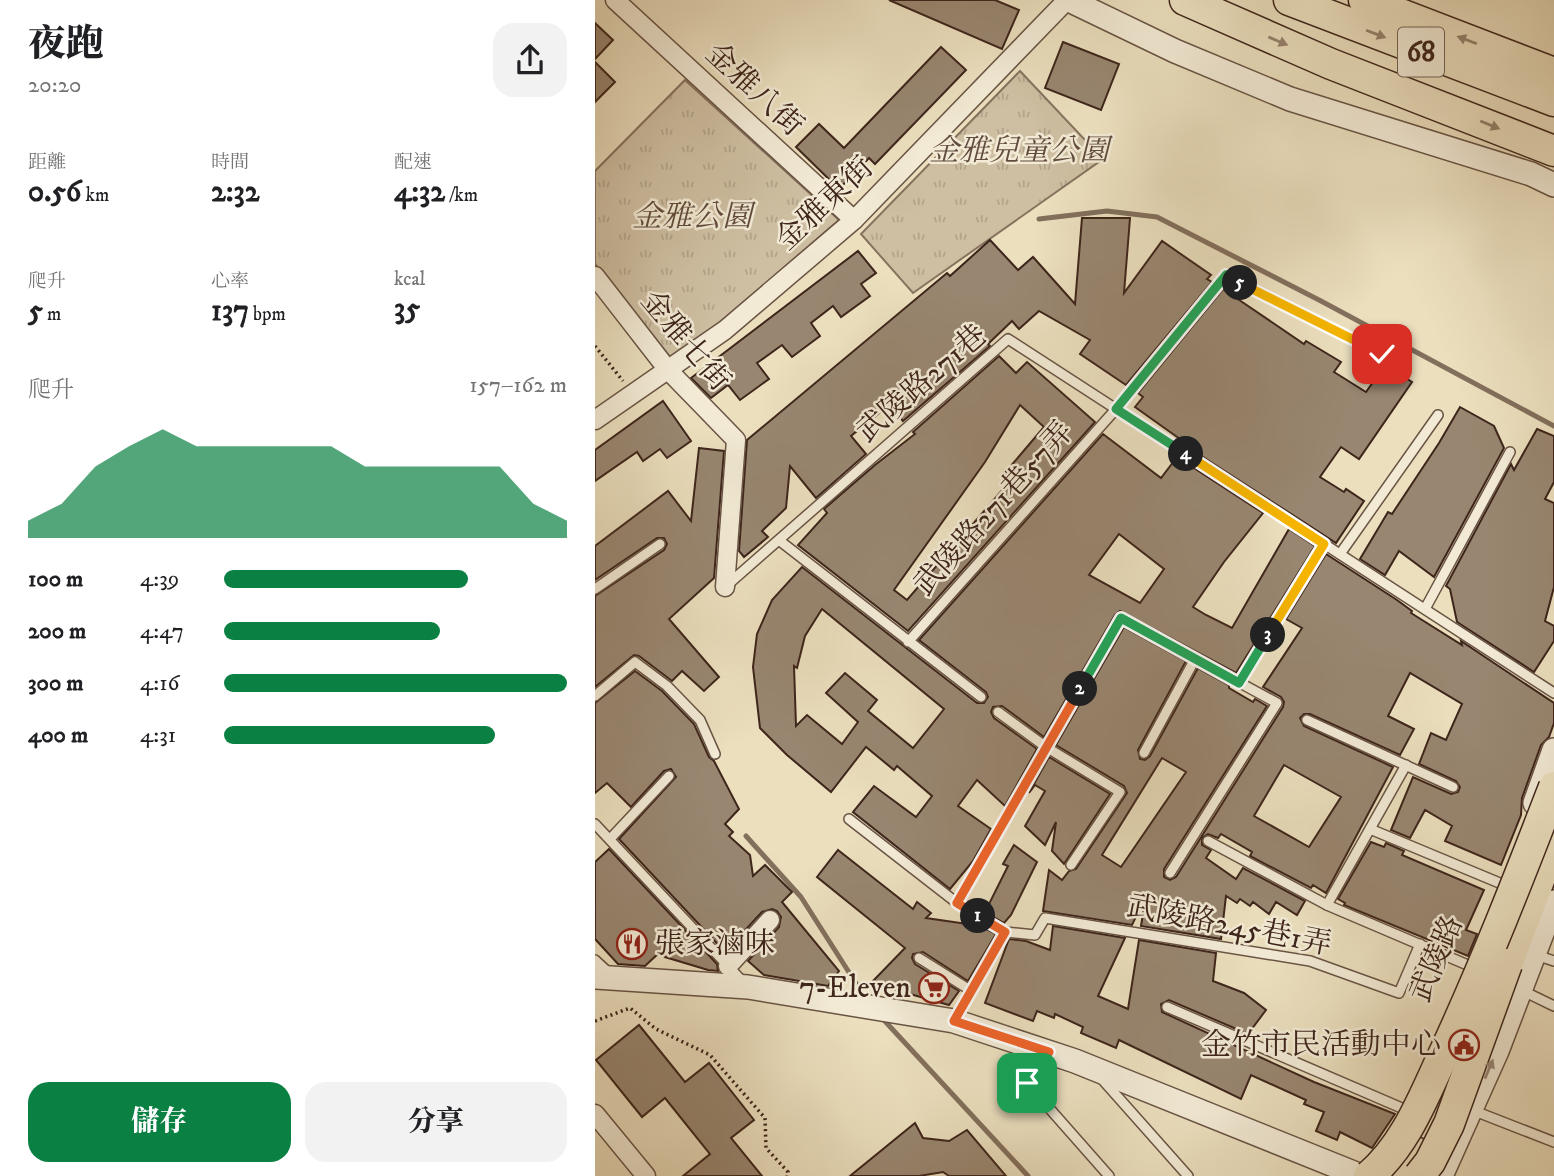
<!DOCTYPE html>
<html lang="zh-TW">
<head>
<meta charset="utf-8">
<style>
  body { margin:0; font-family:"IM FELL DW Pica","Noto Serif TC",serif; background:#f2f2f2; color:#202124; height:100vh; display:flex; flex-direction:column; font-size:26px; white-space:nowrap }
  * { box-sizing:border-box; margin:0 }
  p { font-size:23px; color:#757577 }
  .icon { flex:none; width:38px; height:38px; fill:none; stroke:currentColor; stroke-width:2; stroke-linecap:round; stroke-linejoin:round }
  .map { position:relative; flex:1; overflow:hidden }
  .panel { display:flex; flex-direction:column; background:#fff; width:595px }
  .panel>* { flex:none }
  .pin { position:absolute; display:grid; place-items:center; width:60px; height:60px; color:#fff; margin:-30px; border-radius:14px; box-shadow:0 4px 10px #0006 }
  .km { position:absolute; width:35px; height:35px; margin:-18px; border-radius:50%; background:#222; color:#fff; font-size:19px; line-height:35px; text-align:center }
  .round { display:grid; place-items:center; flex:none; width:74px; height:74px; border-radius:21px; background:#f2f2f2 }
  .summary { display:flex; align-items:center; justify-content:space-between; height:119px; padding:0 28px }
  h1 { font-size:38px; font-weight:800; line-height:52px }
  .metrics { display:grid; grid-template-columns:repeat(3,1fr); gap:10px; height:119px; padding:7px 28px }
  .metrics div { display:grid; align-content:center }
  .metrics b { font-size:30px; font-weight:800 }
  .metrics small { font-size:19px; font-weight:400 }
  .metrics p { font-size:19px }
  .chart { height:196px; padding:14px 28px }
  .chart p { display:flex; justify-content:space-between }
  .chart svg { width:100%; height:126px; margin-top:7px; fill:#0b8043; opacity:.7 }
  .primary-button { display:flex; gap:14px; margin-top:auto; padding:14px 28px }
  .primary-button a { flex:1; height:80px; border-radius:21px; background:#0b8043; color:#fff; font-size:28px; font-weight:800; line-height:80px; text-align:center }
  .primary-button a+a { background:#f2f2f2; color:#202124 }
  ul { padding:0 28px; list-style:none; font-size:23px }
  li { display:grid; grid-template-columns:112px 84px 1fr; align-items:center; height:52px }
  li i { height:18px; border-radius:9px; background:#0b8043 }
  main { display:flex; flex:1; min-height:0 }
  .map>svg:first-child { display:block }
  .park { fill:url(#park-tufts); stroke:#86725e; stroke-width:2 }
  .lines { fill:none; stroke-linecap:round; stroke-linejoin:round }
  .stream { stroke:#826f5c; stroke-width:5 }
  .building { fill:#988670; stroke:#3e251b; stroke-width:2; fill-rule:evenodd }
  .service-casing { stroke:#695444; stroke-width:12 }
  .minor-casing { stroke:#695444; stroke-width:21 }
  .tertiary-casing { stroke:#695444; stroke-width:26 }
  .trunk-casing { stroke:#3e251b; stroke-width:33 }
  .path { stroke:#3e251b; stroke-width:3.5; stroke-dasharray:2 3.5; stroke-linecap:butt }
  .service { stroke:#f2ead5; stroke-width:9 }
  .minor { stroke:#f2ead5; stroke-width:18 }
  .tertiary { stroke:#f2ead5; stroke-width:23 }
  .trunk { stroke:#ebdfbe; stroke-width:30 }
  .trunk-bridge-casing { stroke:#3e251b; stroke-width:33; stroke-linecap:butt }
  .trunk-bridge { stroke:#ebdfbe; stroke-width:30 }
  .oneway { fill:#94826c }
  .oneway2 { fill:#988878 }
  .split-1-casing { stroke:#fff; stroke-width:14 }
  .split-2-casing { stroke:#fff; stroke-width:14 }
  .split-3-casing { stroke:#fff; stroke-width:14 }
  .split-4-casing { stroke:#fff; stroke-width:14 }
  .split-5-casing { stroke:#fff; stroke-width:14 }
  .split-6-casing { stroke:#fff; stroke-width:14 }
  .split-1 { stroke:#f0652b; stroke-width:9 }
  .split-2 { stroke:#f0652b; stroke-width:9 }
  .split-3 { stroke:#22a559; stroke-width:9 }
  .split-4 { stroke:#f5b400; stroke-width:9 }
  .split-5 { stroke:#22a559; stroke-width:9 }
  .split-6 { stroke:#f5b400; stroke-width:9 }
  .labels { text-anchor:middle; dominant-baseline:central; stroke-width:5; stroke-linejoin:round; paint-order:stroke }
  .shield { fill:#f2ead5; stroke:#746053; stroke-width:2 }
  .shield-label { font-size:28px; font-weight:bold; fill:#3e251b }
  .street-label { font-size:30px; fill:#3e251b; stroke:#f2ead5 }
  .park-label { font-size:30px; font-style:italic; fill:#624c3d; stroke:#f2ead5 }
  .poi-label { font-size:30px; fill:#3e251b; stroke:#f2ead5; text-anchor:end }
</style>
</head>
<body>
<main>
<section class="panel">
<div class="summary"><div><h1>夜跑</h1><p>20:20</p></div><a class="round"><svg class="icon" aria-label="share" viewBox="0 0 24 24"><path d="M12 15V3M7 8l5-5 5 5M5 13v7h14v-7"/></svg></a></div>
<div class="metrics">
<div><p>距離</p><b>0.56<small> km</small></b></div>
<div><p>時間</p><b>2:32</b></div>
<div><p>配速</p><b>4:32<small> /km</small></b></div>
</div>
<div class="metrics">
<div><p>爬升</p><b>5<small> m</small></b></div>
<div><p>心率</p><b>137<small> bpm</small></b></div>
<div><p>kcal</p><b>35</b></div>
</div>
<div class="chart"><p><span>爬升</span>157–162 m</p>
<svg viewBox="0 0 160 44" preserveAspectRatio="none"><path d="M0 44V38L10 32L20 19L30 12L40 6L50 12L60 12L70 12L80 12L90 12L100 19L110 19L120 19L130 19L140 19L150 32L160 38V44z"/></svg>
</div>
<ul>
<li><b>100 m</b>4:39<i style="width:71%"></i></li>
<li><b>200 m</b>4:47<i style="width:63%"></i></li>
<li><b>300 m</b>4:16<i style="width:100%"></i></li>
<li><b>400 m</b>4:31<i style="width:79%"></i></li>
</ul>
<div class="primary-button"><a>儲存</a><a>分享</a></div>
</section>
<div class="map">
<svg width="959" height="1176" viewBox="0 0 959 1176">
  <defs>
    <pattern id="park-tufts" width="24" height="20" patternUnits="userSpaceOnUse" patternTransform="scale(1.75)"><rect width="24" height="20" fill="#cebfa2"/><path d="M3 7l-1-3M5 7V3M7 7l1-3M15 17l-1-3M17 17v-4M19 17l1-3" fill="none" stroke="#b2a48b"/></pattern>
  </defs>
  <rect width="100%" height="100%" fill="#ebdfbe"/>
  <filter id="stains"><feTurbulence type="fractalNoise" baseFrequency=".00286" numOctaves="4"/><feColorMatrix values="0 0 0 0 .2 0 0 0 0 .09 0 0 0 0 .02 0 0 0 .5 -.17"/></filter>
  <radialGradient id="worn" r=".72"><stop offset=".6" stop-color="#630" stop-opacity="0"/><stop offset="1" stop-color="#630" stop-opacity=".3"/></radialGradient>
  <!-- park -->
  <g class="park">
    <path d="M425 71 508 159 318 293 266 234Z"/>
    <path d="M90 80 244 220 126 322 75 357 0 264V171Z"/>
  </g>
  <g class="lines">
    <!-- stream -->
    <g class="stream">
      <path d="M444 219 512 211 562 217 726 301 959 426"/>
      <path d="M151 836 206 897 264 988"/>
      <path d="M287 1018 433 1176"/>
    </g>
  </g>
  <!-- building -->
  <g class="building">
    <path d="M294 0H400L424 10 407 49Z"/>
    <path d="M0 23 18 40 0 59Z"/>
    <path d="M468 42 524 64 506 110 450 88Z"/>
    <path d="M346 47 371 70 280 164 274 158 244 189 201 147 224 124 249 148Z"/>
    <path d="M0 62 20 82 0 102Z"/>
    <path d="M487 218H535L529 293 567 241 616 275 612 279 617 282 531 385 485 354 495 340 444 311 424 329 417 321 393 344 395 346 308 421 294 405 256 436 271 454 221 498 195 466 191 508 167 531 173 537 149 557 144 551 152 440 352 273 355 276 395 240 423 270 438 257 480 304Z"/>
    <path d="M263 251 281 273 266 284 275 296 246 317 238 306 216 323 225 336 197 357 187 345 162 363 174 379 145 400 133 385 116 398 96 378Z"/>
    <path d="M628 289 709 344 711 341 746 362 739 372 771 392 790 365 817 382 764 459 746 447 725 477 749 492 751 489 769 501 741 543 591 446 592 444 540 407 548 397 543 393Z"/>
    <path d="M404 356 421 373 432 362 500 422 313 631 203 545 232 513 229 509 280 465 320 434 318 432ZM425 405 449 427 409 474 416 480 312 600 299 590 390 462Z"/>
    <path d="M68 401 96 441 72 458 65 449 48 461 42 452 0 481V450Z"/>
    <path d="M865 407 899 426 909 448 839 577 804 551 790 575 765 559 793 512 797 514 844 443Z"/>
    <path d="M942 429 959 436V482L950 499 959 503V587L950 621 959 626V641L939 672 862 622 855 589 851 586 916 464 919 470Z"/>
    <path d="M508 434 566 478 582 457 668 513 629 562 598 607 611 615 637 628 694 529 720 546 641 673 525 611 520 615 449 737 407 706 398 707 396 712 399 718 442 749 410 806 382 780 363 806 396 829 378 861 355 889 258 812 279 786 321 817 337 796 302 766 299 770 271 747 236 792 192 755 165 728 158 667 162 634 177 600 207 567 382 703H389L393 697 391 692 324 640ZM524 534 569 569 545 603 494 575ZM227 609 349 709 318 748 273 711 282 700 250 673 231 693 263 722 247 744 212 715 201 726 199 666 202 668 210 636Z"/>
    <path d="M104 448 129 451 119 578 74 619 124 677 109 691 87 671 77 681 44 656 39 655 0 687V596L69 550 72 544 69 538H62L0 580V546L73 491 96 521Z"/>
    <path d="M731 554 802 600 817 611 816 613 867 645 866 641 959 703V723L954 737 946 745 927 798 926 815 906 865 850 841 857 826 830 810 815 838 796 830 818 777 856 794 863 792 865 787 861 781 824 764 836 733 851 740 867 704 815 673 793 716 819 729 805 755 715 714H709L705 718 709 726 798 767 731 893 718 885 716 888 655 856 657 852 626 834 623 838 613 834 607 838V845L616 850 611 858 641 879 648 868 710 901 702 915 681 902 674 914 658 902 655 906 645 899 642 903 631 896 626 939 546 926 551 896 537 925 448 911 454 870 467 880 474 871 481 869 532 793 529 786 461 745 529 627 591 661 543 750 545 759 550 760 555 756 603 668 634 685V688L658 702 660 699 672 706 569 869V877L575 880 581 877 688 707 689 702 686 697 668 687 707 628 691 619ZM567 758 591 772 526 867 507 855ZM689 765 746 797 714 847 659 816Z"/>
    <path d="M40 671 67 691 99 724 114 757 119 761 144 809 130 824 138 832 134 836 155 855 158 876 170 865 197 892 187 902 244 971 233 986 169 975 153 961 184 927 186 917 182 911 177 909 167 912 130 952 24 839 81 777 76 769 69 771 36 807 12 783 0 793V703Z"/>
    <path d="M454 757 515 794 469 864 457 851 461 822 450 845 430 826 450 791 440 785 434 793Z"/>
    <path d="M776 842 789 847 791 843 809 851 807 855 889 890 871 930 882 934 873 956 749 905 750 903 743 899Z"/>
    <path d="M419 845 442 862 416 915 409 923 390 912 413 866 408 864Z"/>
    <path d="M14 849 122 964 123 971 113 970 70 957 65 952 50 966 23 964 0 939V862Z"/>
    <path d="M243 850 318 909 322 902 336 913 331 918 386 926 401 934 373 981 328 952 318 954 317 958 320 964 364 991 354 1005 276 983 310 948 222 877Z"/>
    <path d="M458 926 530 938 503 996 533 1009 544 940 621 953 618 981 649 993 671 1010 653 1034 574 1000 566 1004 567 1012 719 1082 800 1114 777 1148 745 1132 742 1140 721 1131 729 1112 709 1104 711 1100 656 1075 646 1099 524 1040 521 1048 486 1033 488 1027 460 1014 459 1018 442 1011 438 1021 390 1003 414 939 431 941 455 950Z"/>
    <path d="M44 1025 90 1082 114 1063 159 1120 136 1138 167 1176H88L115 1154 70 1098 47 1117 1 1060Z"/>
    <path d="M320 1123 328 1138 354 1141 372 1130 411 1176H354L348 1172 324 1176H255Z"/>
  </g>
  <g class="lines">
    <!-- service casing -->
    <g class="service-casing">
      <g id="service">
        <path d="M185 541 386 697"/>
        <path d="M745 554 843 415"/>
        <path d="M130 587 413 339 959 693"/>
        <path d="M0 589 65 544"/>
        <path d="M830 609 915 452"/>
        <path d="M313 642 521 409 631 275 787 354"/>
        <path d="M644 683 729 544"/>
        <path d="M0 696 40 662 72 686 105 720 120 754"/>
        <path d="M403 712 451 747 525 792 476 865"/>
        <path d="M712 720 858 787"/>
        <path d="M549 753 600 659"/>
        <path d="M254 819 362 903"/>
        <path d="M0 824 150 984"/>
        <path d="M775 829 907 884"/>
        <path d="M15 839 74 776"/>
        <path d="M613 841 732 905 875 966"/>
        <path d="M732 905 811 765"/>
        <path d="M410 932 440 935 450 918 715 961 804 993 825 944"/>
        <path d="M941 955 959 961"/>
        <path d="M324 958 375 990"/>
        <path d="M0 960 14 973"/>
        <path d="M926 990 959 1006"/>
        <path d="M572 1007 809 1109"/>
        <path d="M360 1019 410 932 362 903 526 618 682 703 575 873"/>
        <path d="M453 1053 432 1083 514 1176"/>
        <path d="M506 1078 593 1176"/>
        <path d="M877 1110 959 1142"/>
      </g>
    </g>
    <!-- minor casing -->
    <g class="minor-casing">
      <g id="minor">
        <path d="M20 0 259 220"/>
        <path d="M0 276 73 370 141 440 130 587"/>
        <path d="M0 420 130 330 259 220 472 0"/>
        <path d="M133 966 175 920"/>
        <path d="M0 1114 51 1176"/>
      </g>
    </g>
    <!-- tertiary casing -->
    <g class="tertiary-casing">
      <g id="tertiary">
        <path d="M474 0 580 51 695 99 936 174 959 185"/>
        <path d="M940 803 959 750"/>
        <path d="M0 977 153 987 359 1021 480 1061 766 1176"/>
        <path d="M846 1176 902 1051 959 902"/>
      </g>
    </g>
    <!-- trunk casing -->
    <g class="trunk-casing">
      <g id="trunk">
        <path d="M590 0 736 64 959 151"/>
        <path d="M694 0 959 101"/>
        <path d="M769 0 959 73"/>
        <path d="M912 964 959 841"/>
        <path d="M800 1176 820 1152"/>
      </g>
    </g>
    <!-- path -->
    <g class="path">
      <path d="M0 346 28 381"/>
      <path d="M0 1021 35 1008 61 1029 115 1055 170 1118 171 1148 193 1172 192 1176"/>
    </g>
    <!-- service -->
    <use href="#service" class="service"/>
    <!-- minor -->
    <use href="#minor" class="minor"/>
    <!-- tertiary -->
    <use href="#tertiary" class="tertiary"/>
    <!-- trunk -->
    <use href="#trunk" class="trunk"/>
    <!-- trunk-bridge casing -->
    <g class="trunk-bridge-casing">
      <g id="trunk-bridge">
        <path d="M774 1176C812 1144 830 1093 851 1049 891 962 925 875 959 787"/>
        <path d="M824 1176 835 1162 854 1124 912 964"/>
      </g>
    </g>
    <!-- trunk-bridge -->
    <use href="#trunk-bridge" class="trunk-bridge"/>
  </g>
  <!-- one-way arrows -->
  <defs><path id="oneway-solid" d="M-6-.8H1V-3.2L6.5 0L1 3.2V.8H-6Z" transform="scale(1.75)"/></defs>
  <g class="oneway">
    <use href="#oneway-solid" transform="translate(781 34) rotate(21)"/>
    <use href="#oneway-solid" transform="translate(872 40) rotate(-159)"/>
    <use href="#oneway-solid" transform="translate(683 41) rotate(23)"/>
    <use href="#oneway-solid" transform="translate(895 125) rotate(22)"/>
  </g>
  <use class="oneway2" href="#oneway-solid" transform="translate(894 1069) rotate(-67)"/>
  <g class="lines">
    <!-- split-1 casing -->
    <g class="split-1-casing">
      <path id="split-1" d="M383 916 410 932 359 1021 454 1052 432 1083"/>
    </g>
    <!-- split-2 casing -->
    <g class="split-2-casing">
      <path id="split-2" d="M383 916 362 903 485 689"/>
    </g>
    <!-- split-3 casing -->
    <g class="split-3-casing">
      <path id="split-3" d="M485 689 526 618 644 683 673 635"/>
    </g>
    <!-- split-4 casing -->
    <g class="split-4-casing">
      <path id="split-4" d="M591 454 729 544 673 635"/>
    </g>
    <!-- split-5 casing -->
    <g class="split-5-casing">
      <path id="split-5" d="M591 454 521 409 631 275 645 283"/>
    </g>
    <!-- split-6 casing -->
    <g class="split-6-casing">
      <path id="split-6" d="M645 283 787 354"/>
    </g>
    <!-- split-1 -->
    <use href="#split-1" class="split-1"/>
    <!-- split-2 -->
    <use href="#split-2" class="split-2"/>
    <!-- split-3 -->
    <use href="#split-3" class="split-3"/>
    <!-- split-4 -->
    <use href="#split-4" class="split-4"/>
    <!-- split-5 -->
    <use href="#split-5" class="split-5"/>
    <!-- split-6 -->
    <use href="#split-6" class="split-6"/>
  </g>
  <!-- icons -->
  <defs>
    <g id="restaurant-ring" transform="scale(1.575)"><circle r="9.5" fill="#f2ead5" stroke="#8f2418" stroke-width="1.5"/><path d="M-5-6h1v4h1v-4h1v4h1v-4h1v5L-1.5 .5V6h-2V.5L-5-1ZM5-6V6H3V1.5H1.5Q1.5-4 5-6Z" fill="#8f2418"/></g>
    <g id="supermarket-ring" transform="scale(1.575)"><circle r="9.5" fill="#f2ead5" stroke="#8f2418" stroke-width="1.5"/><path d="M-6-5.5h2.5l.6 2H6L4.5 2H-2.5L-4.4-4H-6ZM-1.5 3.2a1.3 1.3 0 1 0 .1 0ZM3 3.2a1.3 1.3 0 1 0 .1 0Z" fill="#8f2418"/></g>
    <g id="civic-ring" transform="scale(1.575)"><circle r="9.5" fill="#f2ead5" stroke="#8f2418" stroke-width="1.5"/><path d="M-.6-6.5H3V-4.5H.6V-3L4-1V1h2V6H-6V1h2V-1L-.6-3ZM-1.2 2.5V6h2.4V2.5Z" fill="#8f2418"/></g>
  </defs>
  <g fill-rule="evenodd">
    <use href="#restaurant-ring" x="37" y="944"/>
    <use href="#supermarket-ring" x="339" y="988"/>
    <use href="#civic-ring" x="869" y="1045"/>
  </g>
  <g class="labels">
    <!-- shield labels -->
    <rect class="shield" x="803" y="27.5" width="46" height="49" rx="5"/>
    <g class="shield-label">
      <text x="826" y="52">68</text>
    </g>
    <!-- street labels -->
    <g class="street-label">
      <text transform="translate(159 90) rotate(43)">金雅八街</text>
      <text transform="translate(230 204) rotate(-43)">金雅東街</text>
      <text transform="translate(90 341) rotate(50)">金雅七街</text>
      <text transform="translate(327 384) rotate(-41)">武陵路271巷</text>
      <text transform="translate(399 509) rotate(-48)">武陵路271巷57弄</text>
      <text transform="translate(634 926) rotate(11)">武陵路245巷1弄</text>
      <text transform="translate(842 959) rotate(-67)">武陵路</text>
    </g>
    <!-- park labels -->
    <g class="park-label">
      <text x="424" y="151">金雅兒童公園</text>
      <text x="97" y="217">金雅公園</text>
    </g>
    <!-- poi labels -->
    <g class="poi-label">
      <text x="60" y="944" text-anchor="start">張家滷味</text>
      <text x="316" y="988">7-Eleven</text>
      <text x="846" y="1045">金竹市民活動中心</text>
    </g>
  </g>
  <rect width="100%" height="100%" filter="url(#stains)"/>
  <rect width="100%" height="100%" fill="url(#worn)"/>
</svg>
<div class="pin" style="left:432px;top:1083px;background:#1e9e55"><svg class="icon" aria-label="arrive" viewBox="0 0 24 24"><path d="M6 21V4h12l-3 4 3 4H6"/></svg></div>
<div class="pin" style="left:787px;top:354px;background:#d93025"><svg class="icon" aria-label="check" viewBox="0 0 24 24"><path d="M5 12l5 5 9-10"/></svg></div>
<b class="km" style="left:383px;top:916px">1</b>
<b class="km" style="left:485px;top:689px">2</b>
<b class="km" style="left:673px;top:635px">3</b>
<b class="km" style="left:591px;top:454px">4</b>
<b class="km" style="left:645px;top:283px">5</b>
</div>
</main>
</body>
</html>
